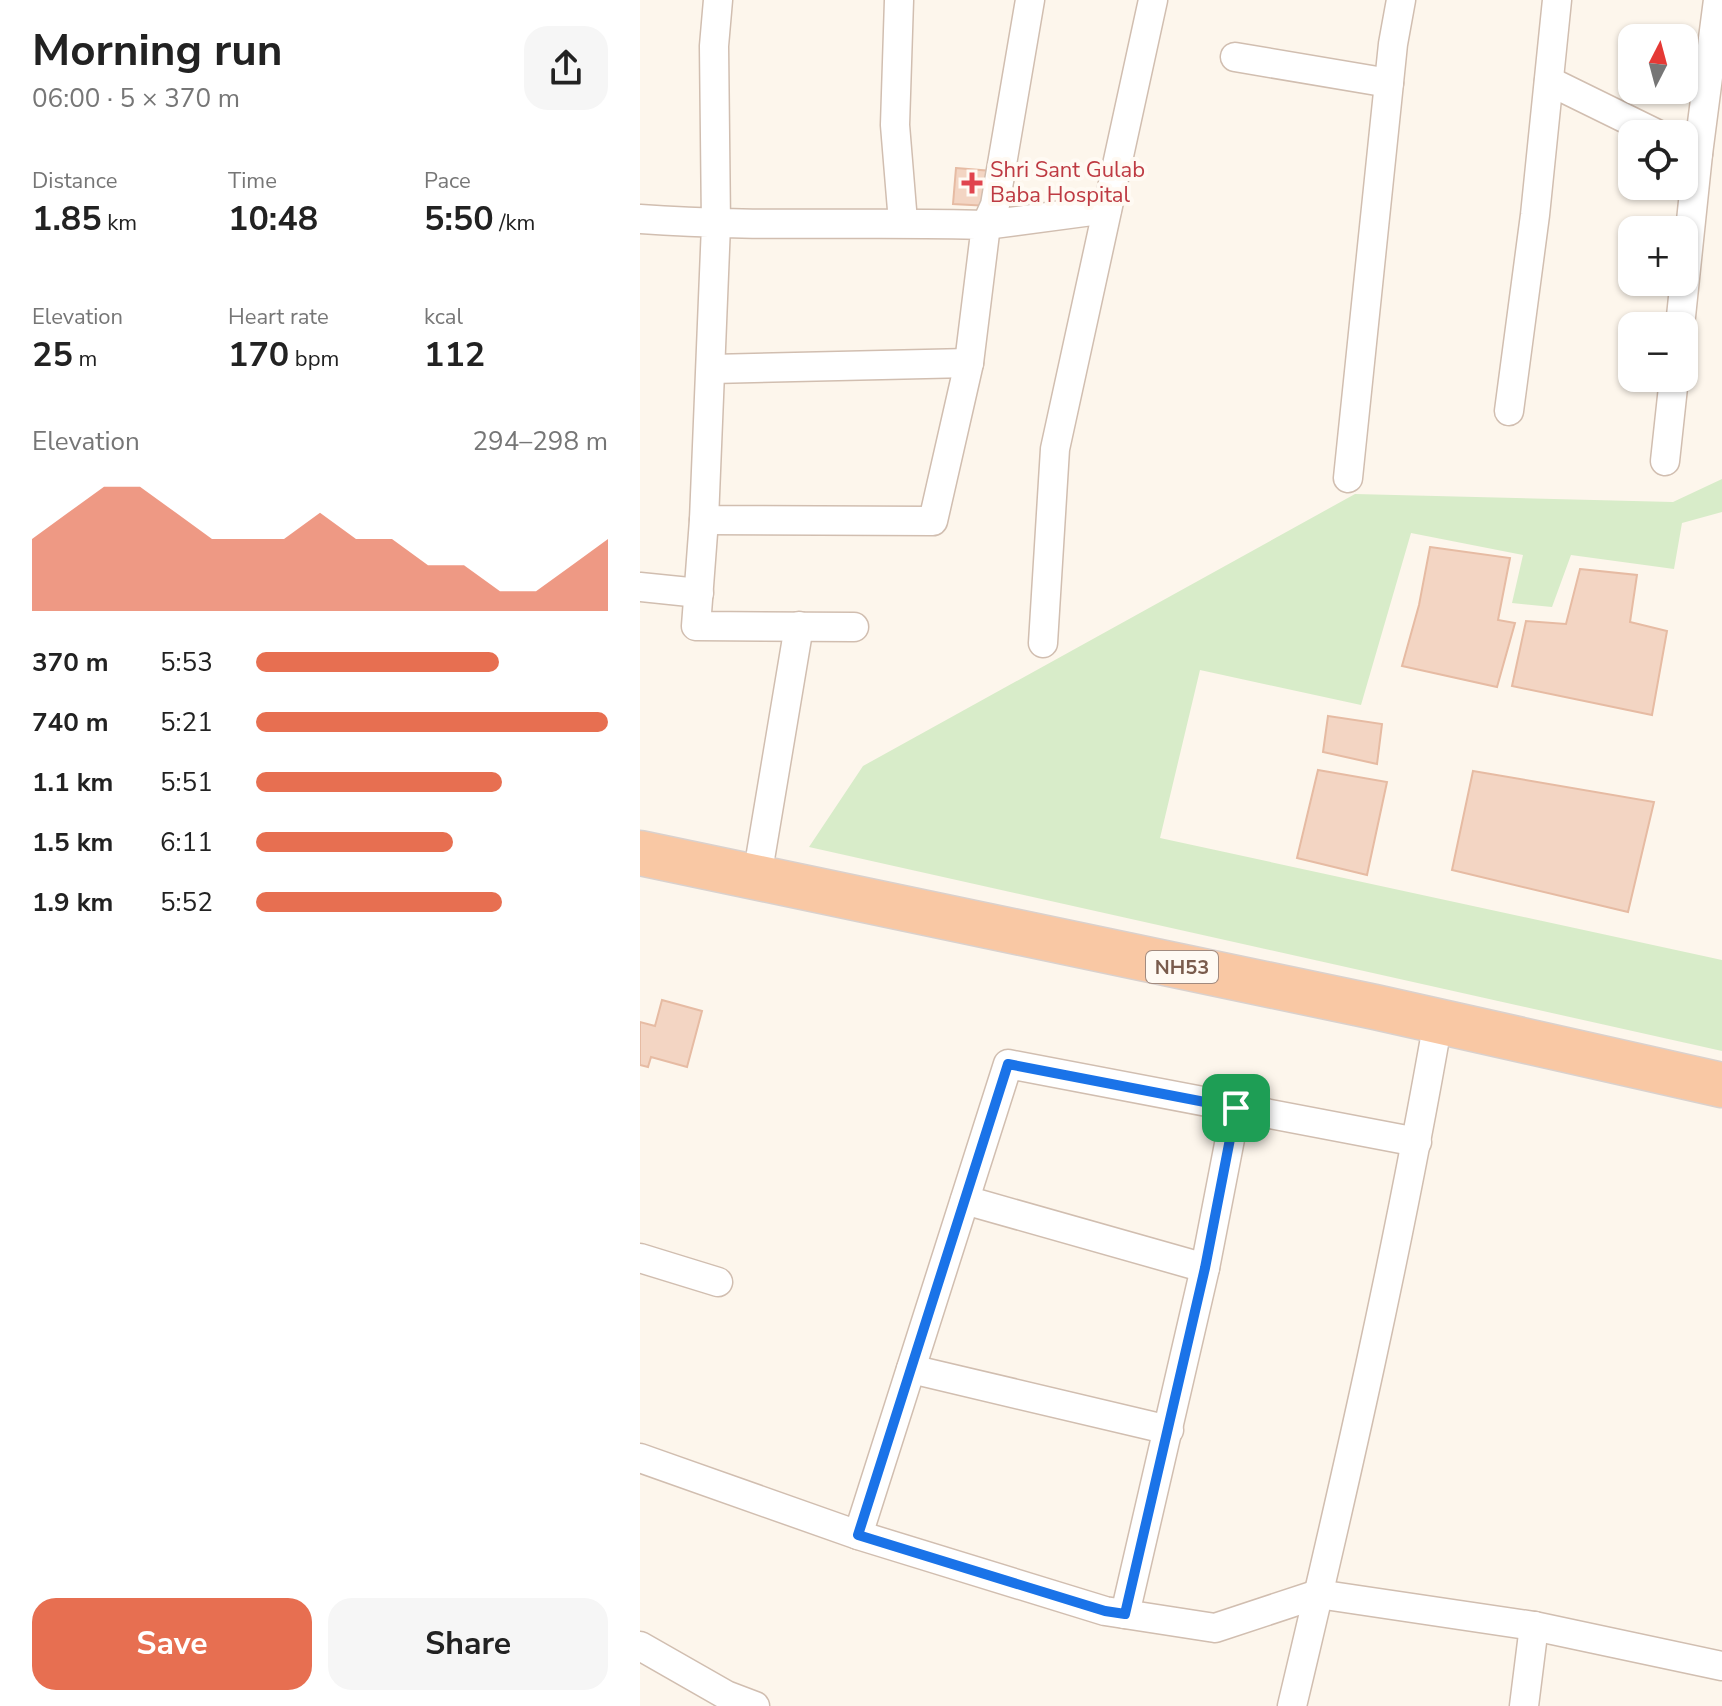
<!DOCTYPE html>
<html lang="en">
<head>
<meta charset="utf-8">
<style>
  body { margin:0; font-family:"Nunito Sans",sans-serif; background:#f6f6f6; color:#222; height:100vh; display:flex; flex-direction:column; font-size:30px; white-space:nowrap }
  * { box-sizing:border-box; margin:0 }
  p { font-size:26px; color:#767676 }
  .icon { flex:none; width:44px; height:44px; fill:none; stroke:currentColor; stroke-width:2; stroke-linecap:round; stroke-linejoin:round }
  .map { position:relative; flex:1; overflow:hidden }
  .side { display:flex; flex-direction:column; background:#fff; width:640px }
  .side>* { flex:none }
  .needle { width:52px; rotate:6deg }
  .controls { position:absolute; left:978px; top:24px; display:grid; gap:16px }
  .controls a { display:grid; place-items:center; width:80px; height:80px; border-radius:16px; background:#fff; box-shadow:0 2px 6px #0004; font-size:40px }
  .pin { position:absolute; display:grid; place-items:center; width:68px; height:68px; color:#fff; margin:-34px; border-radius:16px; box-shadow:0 4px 12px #0006 }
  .round { display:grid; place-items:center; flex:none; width:84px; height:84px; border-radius:24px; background:#f6f6f6 }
  .head { display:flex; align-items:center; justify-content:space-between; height:136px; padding:0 32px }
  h1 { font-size:44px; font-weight:700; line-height:60px }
  .figures { display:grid; grid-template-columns:repeat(3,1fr); gap:12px; height:136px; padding:8px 32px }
  .figures div { display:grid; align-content:center }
  .figures b { font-size:34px; font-weight:700 }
  .figures small { font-size:22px; font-weight:400 }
  .figures p { font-size:22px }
  .chart { height:224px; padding:16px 32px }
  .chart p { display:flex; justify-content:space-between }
  .chart svg { width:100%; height:144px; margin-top:8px; fill:#e76f51; opacity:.7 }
  .cta { display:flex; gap:16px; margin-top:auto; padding:16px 32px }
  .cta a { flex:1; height:92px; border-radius:24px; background:#e76f51; color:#fff; font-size:32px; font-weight:700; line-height:92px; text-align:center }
  .cta a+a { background:#f6f6f6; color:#222 }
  ul { padding:0 32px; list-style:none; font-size:26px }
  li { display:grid; grid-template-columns:128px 96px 1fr; align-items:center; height:60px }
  li i { height:20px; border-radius:10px; background:#e76f51 }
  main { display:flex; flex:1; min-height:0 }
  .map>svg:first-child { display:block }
  .green { fill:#d8ecc9 }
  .building { fill:#f3d5c3; stroke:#e6bba3; stroke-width:2 }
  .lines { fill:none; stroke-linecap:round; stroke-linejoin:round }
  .minor-casing { stroke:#d1beb0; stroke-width:31 }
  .trunk-casing { stroke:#dad1cd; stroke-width:47 }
  .minor { stroke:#fff; stroke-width:28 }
  .trunk { stroke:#f9c8a4; stroke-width:44 }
  .route-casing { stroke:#fff; stroke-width:16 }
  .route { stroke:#1a73e8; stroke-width:10 }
  .health-dot { fill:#e0444e; stroke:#fffaf3; stroke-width:3 }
  .labels { text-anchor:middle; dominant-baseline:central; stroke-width:8; stroke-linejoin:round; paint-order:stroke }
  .shield { fill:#fffaf3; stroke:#a28b7f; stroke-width:2 }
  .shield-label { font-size:20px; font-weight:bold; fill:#7a5c4d }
  .health-label { font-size:22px; fill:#be3a42; stroke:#fffaf3; text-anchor:start }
</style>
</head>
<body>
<main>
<section class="side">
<div class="head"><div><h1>Morning run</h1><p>06:00 · 5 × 370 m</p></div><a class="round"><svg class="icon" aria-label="share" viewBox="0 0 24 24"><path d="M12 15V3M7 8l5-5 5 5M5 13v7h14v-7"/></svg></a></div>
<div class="figures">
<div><p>Distance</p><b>1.85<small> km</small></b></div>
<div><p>Time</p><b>10:48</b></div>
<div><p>Pace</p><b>5:50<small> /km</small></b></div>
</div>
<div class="figures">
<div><p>Elevation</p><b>25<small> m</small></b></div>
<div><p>Heart rate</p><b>170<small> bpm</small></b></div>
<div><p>kcal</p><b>112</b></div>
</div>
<div class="chart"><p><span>Elevation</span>294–298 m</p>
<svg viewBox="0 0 160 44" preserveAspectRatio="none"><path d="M0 44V22L10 14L20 6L30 6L40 14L50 22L60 22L70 22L80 14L90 22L100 22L110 30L120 30L130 38L140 38L150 30L160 22V44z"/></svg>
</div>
<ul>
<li><b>370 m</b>5:53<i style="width:69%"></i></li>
<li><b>740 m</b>5:21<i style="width:100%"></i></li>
<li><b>1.1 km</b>5:51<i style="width:70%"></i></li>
<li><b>1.5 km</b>6:11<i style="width:56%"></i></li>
<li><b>1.9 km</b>5:52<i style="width:70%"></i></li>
</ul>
<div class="cta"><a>Save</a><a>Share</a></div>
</section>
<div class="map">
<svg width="1082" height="1706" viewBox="0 0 1082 1706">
  <rect width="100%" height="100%" fill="#fdf6ec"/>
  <!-- green -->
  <path class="green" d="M1082 479V512L1042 523 1034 569 931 555 912 607 872 603 883 555 771 533 721 705 560 670 520 838 1082 960V1051L169 847 223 766 715 494 1033 502Z"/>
  <!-- building -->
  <g class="building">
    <path d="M316 168 352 171 349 206 313 204Z"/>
    <path d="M790 547 870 558 858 620 875 623 857 687 762 666 779 605Z"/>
    <path d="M940 569 997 575 990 622 1027 631 1012 715 872 686 886 621 926 624Z"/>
    <path d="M688 716 742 724 737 764 683 752Z"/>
    <path d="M678 770 747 782 727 875 657 858Z"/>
    <path d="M833 771 1014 802 988 912 812 870Z"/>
    <path d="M22 1000 62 1011 47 1067 11 1057 8 1067 0 1065V1022L15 1026Z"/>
  </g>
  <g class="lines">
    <!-- minor casing -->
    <g class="minor-casing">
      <g id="minor">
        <path d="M259 0 255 125 263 222"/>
        <path d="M595 57 749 83"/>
        <path d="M909 81 1017 134"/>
        <path d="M1044 147 1058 154 1078 0"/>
        <path d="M0 219C115 228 230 221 346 225L329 363 293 521 64 520 76 225 74 46 78 0"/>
        <path d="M346 225 355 205 390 0"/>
        <path d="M346 225 467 209"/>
        <path d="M1040 326 1058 154"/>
        <path d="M72 369 329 363"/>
        <path d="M869 411 895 215 917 0"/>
        <path d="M1025 461 1034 378"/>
        <path d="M708 478 753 44 761 0"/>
        <path d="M64 520 56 626 214 627"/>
        <path d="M0 587 59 593"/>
        <path d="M403 643 415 449 513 0"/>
        <path d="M117 877 159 626"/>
        <path d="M325 1200 565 1268"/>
        <path d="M0 1258 78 1282"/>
        <path d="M271 1369 529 1430"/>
        <path d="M0 1458 218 1535 465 1611 575 1628 678 1594 894 1626 1082 1666"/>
        <path d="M218 1535 368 1064 777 1142"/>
        <path d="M485 1614 565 1268 596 1108"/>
        <path d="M0 1646 86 1695 115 1706"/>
        <path d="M652 1706C706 1479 758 1251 798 1021"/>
        <path d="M884 1706 894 1626"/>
      </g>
    </g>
    <!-- trunk casing -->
    <g class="trunk-casing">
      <path id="trunk" d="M0 853 735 1007 1082 1085"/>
    </g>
    <!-- minor -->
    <use href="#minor" class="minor"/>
    <!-- trunk -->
    <use href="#trunk" class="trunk"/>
  </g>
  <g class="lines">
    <!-- route casing -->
    <g class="route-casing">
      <path id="route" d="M368 1064 596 1108 565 1268 485 1614 465 1611 218 1535Z"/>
    </g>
    <!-- route -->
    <use href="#route" class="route"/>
  </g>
  <!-- markers -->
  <path class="health-dot" d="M328 171h8v8h8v8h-8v8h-8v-8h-8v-8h8z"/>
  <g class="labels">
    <!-- shield labels -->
    <rect class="shield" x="506" y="951" width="72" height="32" rx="6"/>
    <g class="shield-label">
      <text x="542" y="967">NH53</text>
    </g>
    <!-- health labels -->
    <g class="health-label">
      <text x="350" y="170">Shri Sant Gulab<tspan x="350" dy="25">Baba Hospital</tspan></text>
    </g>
  </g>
</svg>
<div class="controls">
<a><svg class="needle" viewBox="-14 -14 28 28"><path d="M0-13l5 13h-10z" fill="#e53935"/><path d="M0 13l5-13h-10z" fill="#767676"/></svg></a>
<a><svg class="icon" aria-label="locate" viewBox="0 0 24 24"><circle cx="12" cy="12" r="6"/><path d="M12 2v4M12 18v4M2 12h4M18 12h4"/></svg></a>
<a>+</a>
<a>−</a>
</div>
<div class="pin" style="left:596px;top:1108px;background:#1e9e55"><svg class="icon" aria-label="arrive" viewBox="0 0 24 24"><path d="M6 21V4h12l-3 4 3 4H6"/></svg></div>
</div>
</main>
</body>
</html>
